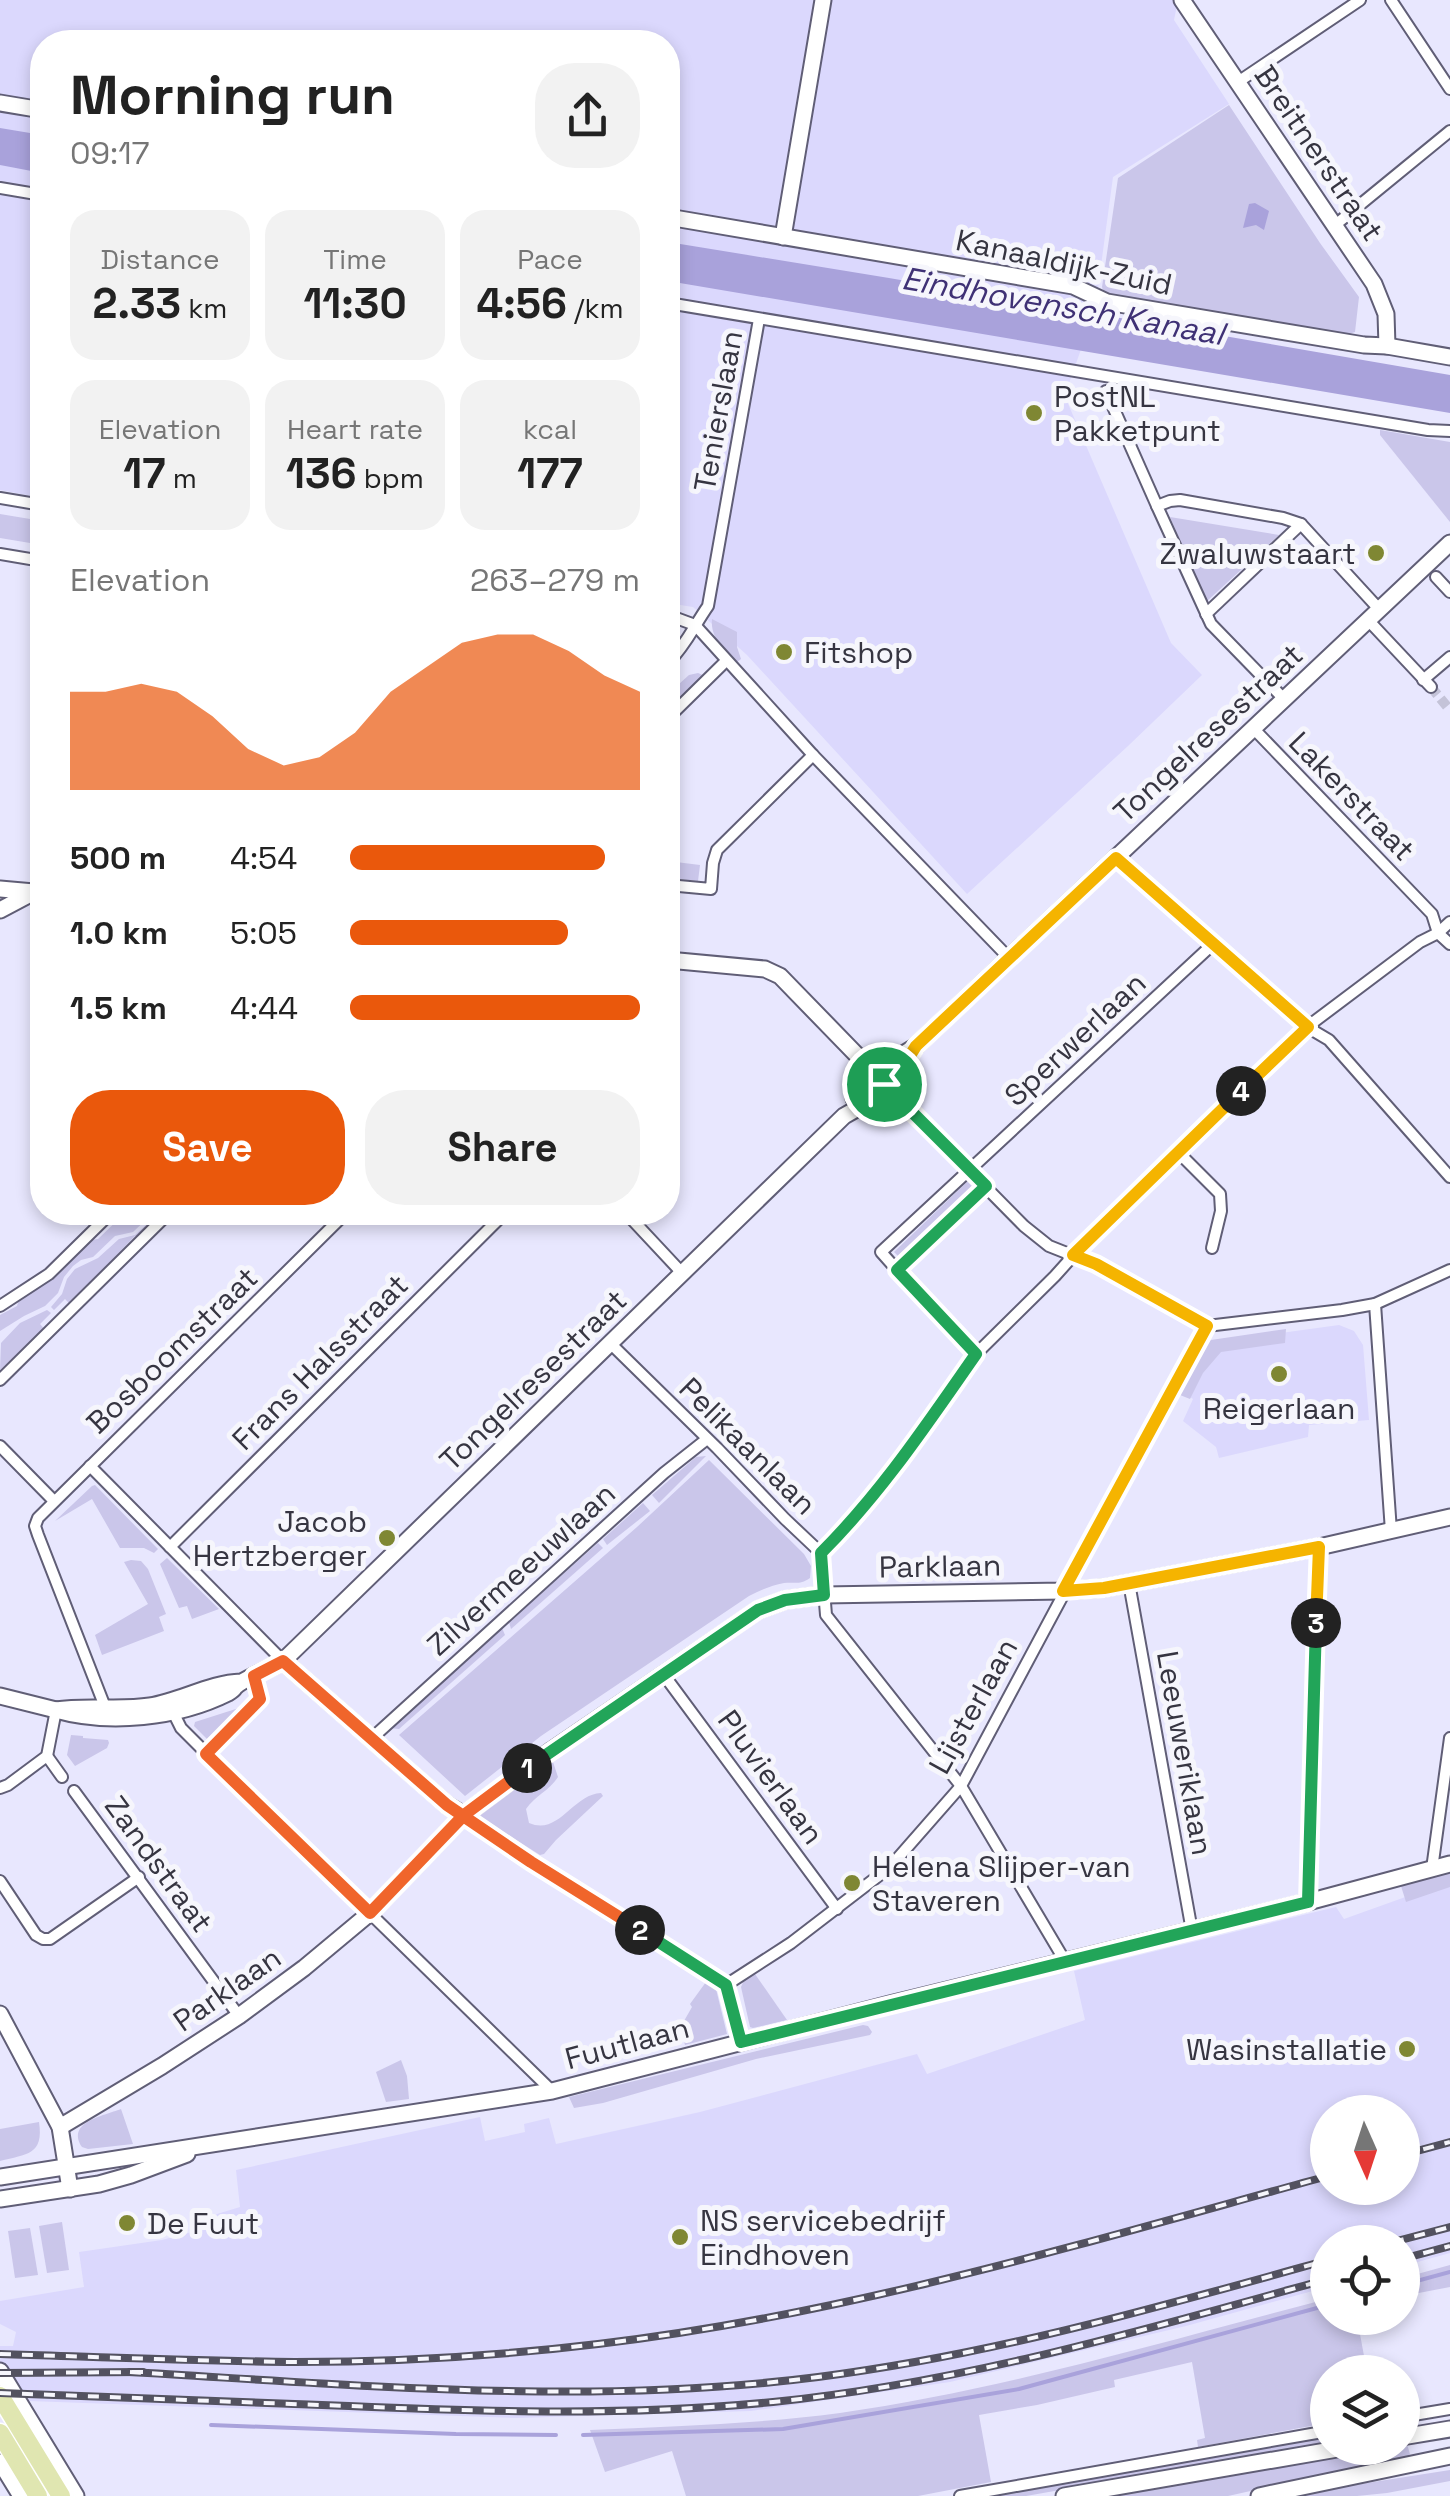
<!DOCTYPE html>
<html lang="en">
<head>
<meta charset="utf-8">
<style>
  body { margin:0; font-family:"Space Grotesk",sans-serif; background:#f2f2f2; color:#222; height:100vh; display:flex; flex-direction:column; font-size:38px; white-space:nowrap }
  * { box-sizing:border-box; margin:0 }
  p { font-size:32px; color:#767676 }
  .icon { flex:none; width:55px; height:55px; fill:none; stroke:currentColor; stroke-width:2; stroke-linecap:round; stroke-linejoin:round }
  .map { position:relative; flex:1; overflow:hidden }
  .panel { position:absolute; left:30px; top:30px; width:650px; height:1195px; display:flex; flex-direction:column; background:#fff; border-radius:40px; box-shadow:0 5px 15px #0003 }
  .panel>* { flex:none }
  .needle { width:65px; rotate:177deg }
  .controls { position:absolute; left:1310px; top:2095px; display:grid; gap:20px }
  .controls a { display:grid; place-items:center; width:110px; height:110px; border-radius:50%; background:#fff; box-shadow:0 5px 15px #0003; font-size:50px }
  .pin { position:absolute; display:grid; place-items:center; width:85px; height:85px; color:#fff; margin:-42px; border:5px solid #fff; border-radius:50%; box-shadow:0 2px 10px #0007 }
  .km { position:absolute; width:50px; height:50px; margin:-25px; border-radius:50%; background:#222; color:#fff; font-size:28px; line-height:50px; text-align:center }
  .round { display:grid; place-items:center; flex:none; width:105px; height:105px; border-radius:40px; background:#f2f2f2 }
  .summary { display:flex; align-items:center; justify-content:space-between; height:170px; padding:0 40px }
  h1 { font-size:55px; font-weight:700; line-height:75px }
  .metrics { display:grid; grid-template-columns:repeat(3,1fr); gap:15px; height:170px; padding:10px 40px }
  .metrics div { display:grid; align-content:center; border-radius:25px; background:#f2f2f2; text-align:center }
  .metrics b { font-size:42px; font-weight:700 }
  .metrics small { font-size:28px; font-weight:400 }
  .metrics p { font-size:28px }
  .chart { height:280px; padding:20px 40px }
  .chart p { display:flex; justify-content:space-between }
  .chart svg { width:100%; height:180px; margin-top:10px; fill:#ea580c; opacity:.7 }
  .primary-button { display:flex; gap:20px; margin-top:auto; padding:20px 40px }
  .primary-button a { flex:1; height:115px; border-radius:40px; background:#ea580c; color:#fff; font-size:40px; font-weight:700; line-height:115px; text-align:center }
  .primary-button a+a { background:#f2f2f2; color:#222 }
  ul { padding:0 40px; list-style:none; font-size:32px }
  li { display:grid; grid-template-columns:160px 120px 1fr; align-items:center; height:75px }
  li i { height:25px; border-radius:12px; background:#ea580c }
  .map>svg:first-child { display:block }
  .built { fill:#dbd8fd; fill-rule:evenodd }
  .green { fill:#cac6ea }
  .water { fill:#a9a2db }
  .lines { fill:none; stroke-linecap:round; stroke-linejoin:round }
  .stream { stroke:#a9a2db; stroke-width:4 }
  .street-tunnel { stroke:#c4c3d8; stroke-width:10; stroke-dasharray:10 5; stroke-linecap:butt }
  .street-casing { stroke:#605e76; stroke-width:14 }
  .secondary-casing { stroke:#605e76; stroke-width:19 }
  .primary-casing { stroke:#fff; stroke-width:21 }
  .street { stroke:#fff; stroke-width:10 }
  .secondary { stroke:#fff; stroke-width:15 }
  .primary { stroke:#e0e6b1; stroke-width:18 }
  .rail-casing { stroke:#535260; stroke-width:8 }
  .rail { stroke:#f6f6fc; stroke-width:4; stroke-dasharray:11; stroke-linecap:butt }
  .split-1-casing { stroke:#fff; stroke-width:20 }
  .split-2-casing { stroke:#fff; stroke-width:20 }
  .split-3-casing { stroke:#fff; stroke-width:20 }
  .split-4-casing { stroke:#fff; stroke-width:20 }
  .split-5-casing { stroke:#fff; stroke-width:20 }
  .split-1 { stroke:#22a559; stroke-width:12 }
  .split-2 { stroke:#f0652b; stroke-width:12 }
  .split-3 { stroke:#22a559; stroke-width:12 }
  .split-4 { stroke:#f5b400; stroke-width:12 }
  .split-5 { stroke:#f5b400; stroke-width:12 }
  .poi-dot { fill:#7f8733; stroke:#f6f6fc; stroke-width:4 }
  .labels { text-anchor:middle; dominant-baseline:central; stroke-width:10; stroke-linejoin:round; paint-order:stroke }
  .street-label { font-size:30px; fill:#363541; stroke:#f6f6fc }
  .poi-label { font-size:30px; fill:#363541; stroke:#f6f6fc; text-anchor:start }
  .water-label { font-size:32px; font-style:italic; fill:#3f3175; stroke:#f6f6fc }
</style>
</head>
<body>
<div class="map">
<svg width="1450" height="2496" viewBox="0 0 1450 2496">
  <rect width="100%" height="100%" fill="#e8e7fe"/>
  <!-- built -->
  <g class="built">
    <path d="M0 0H1178L1174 20 1229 104 1113 177 1095 310 1068 386 1066 399 1171 643 1202 675 1128 746 967 894 747 655 693 607 668 603V42H42V498L0 490Z"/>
    <path d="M1339 1325 1354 1331 1363 1345 1369 1420 1309 1425 1308 1437 1219 1458 1216 1447 1183 1421 1193 1399 1184 1393 1209 1343Z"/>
    <path d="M1450 1881V2253L1403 2266 1402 2242H1328L1327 2287 1186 2326 950 2382 751 2411 516 2418 0 2400V2346H13L16 2332 0 2324V2301L84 2287 79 2252 162 2240 199 2230 217 2214 240 2207 236 2170 480 2117 485 2141 525 2132 524 2124 549 2118 556 2144 700 2112 917 2054 927 2074 1085 2020 1074 1971 1336 1907 1344 1919ZM1328 2112H1402V2188H1328Z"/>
  </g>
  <!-- green -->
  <g class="green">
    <path d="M1229 105 1320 243 1359 297 1355 332 1340 337 1104 294 1102 287 1118 178Z"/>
    <path d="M1380 430 1450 442V522L1380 435Z"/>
    <path d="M0 514 42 521V545L0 538Z"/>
    <path d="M1170 517 1279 535 1206 602Z"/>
    <path d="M712 619 737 632V647L741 659 737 662C725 649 710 639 712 619Z"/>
    <path d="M698 673 705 676 668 713V694L689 675Z"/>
    <path d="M676 862 700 865 698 881 675 879Z"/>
    <path d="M969 1180 976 1187 901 1259 894 1252Z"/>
    <path d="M125 1213H153L133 1232 115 1236 93 1257 81 1260 73 1266 64 1277 58 1293 45 1306 24 1316 0 1331V1315L17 1306 19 1299 47 1282 91 1240 98 1239Z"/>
    <path d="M159 1213H164L141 1236H135L107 1265 106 1270 71 1305 65 1299 54 1310 51 1307 62 1294 67 1279 75 1269 98 1258 119 1239 135 1235Z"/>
    <path d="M47 1310 51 1313 40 1324 46 1331 17 1359 11 1360 0 1370 1 1343 20 1323Z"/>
    <path d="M1286 1329 1285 1343 1221 1352 1203 1373 1190 1399 1175 1393 1204 1341Z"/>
    <path d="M706 1456 659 1503 652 1495 696 1457Z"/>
    <path d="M709 1460 804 1554 811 1566 810 1578C800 1585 796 1582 784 1583 772 1585 761 1590 749 1596L541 1736 465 1796 399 1735 637 1527Z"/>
    <path d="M95 1485 158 1549 154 1553 144 1548H120L92 1499 55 1521 92 1486Z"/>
    <path d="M643 1503 650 1511 607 1545 603 1539Z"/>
    <path d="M598 1543 603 1548 511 1629 509 1622Z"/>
    <path d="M167 1558 219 1609 192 1619 187 1606 179 1608 160 1564Z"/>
    <path d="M131 1560 141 1561 148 1569 166 1614 159 1617 164 1631 102 1655 95 1635 148 1604 124 1562Z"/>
    <path d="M502 1628 505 1635 399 1729 389 1728Z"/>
    <path d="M242 1707 207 1739 194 1726 195 1722Z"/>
    <path d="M71 1735 83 1736V1738L108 1740 109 1743 107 1748 75 1766 67 1755Z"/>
    <path d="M552 1759 558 1777C550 1790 535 1796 526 1809L529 1823C559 1836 573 1794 601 1793L603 1796 556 1840 544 1854 540 1855 477 1815Z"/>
    <path d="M1450 1871V1887L1406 1902 1401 1886Z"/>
    <path d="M755 1974 787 2020 753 2028 750 2027 741 1987 744 1980Z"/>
    <path d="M706 1982 716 1989 727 2034 685 2045 680 2028 692 2007 690 2004Z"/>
    <path d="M863 2025 868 2026 872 2032 870 2035 756 2059 603 2103 574 2108 569 2097Z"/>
    <path d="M401 2060 407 2076 409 2099 386 2102 376 2072Z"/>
    <path d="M121 2109 133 2144 88 2149 82 2147C66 2122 103 2116 121 2109Z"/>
    <path d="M39 2122C44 2155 27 2154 0 2161V2129Z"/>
    <path d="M62 2222 69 2270 47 2273 39 2226Z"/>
    <path d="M30 2228 38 2275 15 2278 8 2231Z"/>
    <path d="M1450 2265V2287L1403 2296V2278Z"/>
    <path d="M1327 2299 1328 2318H1357L1367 2372H1328L1327 2423 1198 2447 1197 2440 1205 2438 1192 2362 1114 2380 1115 2387 1037 2405 979 2415 991 2482 918 2496H686L672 2451 605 2472 590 2430C673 2426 758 2424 840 2413 1006 2389 1166 2341 1327 2299Z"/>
    <path d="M1327 2435V2443L1026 2496H983Z"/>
    <path d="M1407 2444 1410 2454 1408 2456 1228 2496H1107L1387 2448H1402L1403 2445Z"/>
    <path d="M1450 2470V2481L1387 2493 1357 2496H1284Z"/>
  </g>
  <!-- water -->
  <g class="water">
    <path d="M0 128 42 135V173L0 165Z"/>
    <path d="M1255 203 1269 211 1264 230 1256 225 1243 228 1249 204Z"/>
    <path d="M668 242 889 278 1450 375V413L668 281Z"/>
  </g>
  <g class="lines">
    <!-- stream -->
    <g class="stream">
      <path d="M1402 2285 1450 2272"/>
      <path d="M211 2425 456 2434 556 2435"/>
      <path d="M583 2435 783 2429 1019 2389 1328 2305"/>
    </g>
    <!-- street-tunnel -->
    <path class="street-tunnel" d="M1431 687 1450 710"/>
    <!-- street casing -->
    <g class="street-casing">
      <g id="street">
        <path d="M1391 0 1450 89"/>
        <path d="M1238 82 1360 0"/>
        <path d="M0 188 42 195"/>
        <path d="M1334 226 1450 131"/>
        <path d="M668 303 1428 430 1450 431"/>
        <path d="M1106 391 1157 506"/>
        <path d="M0 498 42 505"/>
        <path d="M0 554 42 561"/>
        <path d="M1436 577 1450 592"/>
        <path d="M1206 614 1301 524"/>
        <path d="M668 615 695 625"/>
        <path d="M1368 620 1431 687"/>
        <path d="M695 625 813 755 1009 958"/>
        <path d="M668 663C686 645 694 626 708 606L759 319"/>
        <path d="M1423 680 1450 657"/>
        <path d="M1284 699 1211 624 1157 506 1170 501 1180 500 1283 518 1301 524 1379 609"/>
        <path d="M668 718 726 661"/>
        <path d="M1253 728 1432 914 1438 933 1450 944"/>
        <path d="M1116 857 1307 1027 1329 1040 1450 1177"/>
        <path d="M668 885 711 889 713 863 717 850 813 755"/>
        <path d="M884 1084 1024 1226 1049 1246 1097 1265 1207 1326 1342 1310 1375 1304 1450 1270"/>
        <path d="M1177 1151 1220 1194 1221 1211 1212 1248"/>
        <path d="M986 1187 897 1270 881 1252 1213 944"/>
        <path d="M625 1212 682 1273"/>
        <path d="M897 1270 976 1354"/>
        <path d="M1375 1304 1391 1531"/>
        <path d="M0 1306 49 1274 112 1212"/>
        <path d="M610 1343 717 1448 785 1519 821 1553 826 1615 961 1786 1065 1961"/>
        <path d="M0 1380 170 1212"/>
        <path d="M0 1446 54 1501"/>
        <path d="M90 1466 283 1661"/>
        <path d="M170 1547 506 1212"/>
        <path d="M821 1553 856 1518 899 1465 976 1354 1055 1276 1090 1237 1307 1027 1420 942 1438 933 1450 922"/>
        <path d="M1129 1583 1192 1931"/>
        <path d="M664 1675 837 1909"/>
        <path d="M172 1710 181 1728 206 1753 552 2091"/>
        <path d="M107 1712 38 1535 35 1526 38 1518 347 1212"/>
        <path d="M371 1739 664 1473 707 1439"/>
        <path d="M206 1753 260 1699 254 1677"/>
        <path d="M47 1756 62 1777"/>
        <path d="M0 1788 8 1785 47 1756 56 1710"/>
        <path d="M74 1791 239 2016"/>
        <path d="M464 1815 531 1862 726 1985"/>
        <path d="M1432 1869 1450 1738"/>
        <path d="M0 1881 36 1935 43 1939H50L139 1877"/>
        <path d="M1308 1902 1319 1547"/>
        <path d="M726 1985 791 1943 890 1867 961 1786 1207 1326"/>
        <path d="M726 1985 741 2042"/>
        <path d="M1402 2417 1450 2409"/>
        <path d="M960 2496 1328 2431"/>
      </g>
    </g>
    <!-- secondary casing -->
    <g class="secondary-casing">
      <g id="secondary">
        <path d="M1182 0 1374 284 1386 314 1387 346"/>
        <path d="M0 103 42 110"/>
        <path d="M668 217 1073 286 1107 302 1364 345 1387 346 1450 357"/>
        <path d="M783 237 823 0"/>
        <path d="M0 889 34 892"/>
        <path d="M0 910 34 892 42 889"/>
        <path d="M668 960 765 969 780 976 882 1081"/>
        <path d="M854 1099 900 1056 916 1046 1450 543"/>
        <path d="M283 1661 447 1805 464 1815"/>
        <path d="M241 1682C210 1683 181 1701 150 1706 119 1711 87 1705 56 1710 109 1725 178 1718 228 1693 238 1687 230 1690 240 1683 253 1675 269 1669 283 1661L844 1116C870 1103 901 1071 916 1046"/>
        <path d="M0 1696 56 1710"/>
        <path d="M0 2014 60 2127 70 2189"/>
        <path d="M60 2127 162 2066 239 2016 304 1968 370 1913 464 1815 552 1750 758 1610 785 1600 824 1595 1063 1591 1104 1588 1319 1547 1450 1517"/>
        <path d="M0 2177 552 2091 890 2004 1308 1902 1450 1864"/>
        <path d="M0 2199 99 2184 131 2175 187 2154"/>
        <path d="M0 2371 76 2496"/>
        <path d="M1402 2437 1450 2429"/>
        <path d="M0 2462 21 2496"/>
        <path d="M1064 2496 1343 2448"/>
        <path d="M1259 2496 1450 2456"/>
      </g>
    </g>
    <!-- primary casing -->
    <g class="primary-casing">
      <g id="primary">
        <path d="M0 2396 61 2496"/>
        <path d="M0 2433 38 2496"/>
      </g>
    </g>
    <!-- street -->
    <use href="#street" class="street"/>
    <!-- secondary -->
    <use href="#secondary" class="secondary"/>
    <!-- primary -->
    <use href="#primary" class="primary"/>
    <!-- rail casing -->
    <g class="rail-casing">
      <g id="rail">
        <path d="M1402 2155 1450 2142"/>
        <path d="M1393 2242 1450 2227"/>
        <path d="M1402 2259 1450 2246"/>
        <path d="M0 2354C98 2357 197 2361 295 2362 396 2362 497 2356 598 2344 847 2315 1087 2242 1328 2176"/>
        <path d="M130 2372C359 2385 590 2406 818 2377 992 2355 1159 2307 1328 2260"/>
        <path d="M0 2373 143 2372"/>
        <path d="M0 2393C116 2397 232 2402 349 2406 490 2412 631 2416 773 2402 962 2383 1144 2330 1328 2279"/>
      </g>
    </g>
    <!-- rail -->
    <use href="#rail" class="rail"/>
  </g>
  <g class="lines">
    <!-- split-1 casing -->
    <g class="split-1-casing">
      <path id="split-1" d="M527 1768 758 1610 785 1600 824 1595 821 1553C882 1492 927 1424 976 1354L897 1270 986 1186 884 1084"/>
    </g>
    <!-- split-2 casing -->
    <g class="split-2-casing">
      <path id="split-2" d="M527 1768 464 1815 370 1913 206 1754 260 1699 254 1676 283 1661 447 1805 531 1862 640 1930"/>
    </g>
    <!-- split-3 casing -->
    <g class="split-3-casing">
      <path id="split-3" d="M640 1930 726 1985 741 2042 1308 1902 1316 1623"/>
    </g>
    <!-- split-4 casing -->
    <g class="split-4-casing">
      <path id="split-4" d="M1241 1091 1073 1255 1096 1264 1207 1326 1063 1591 1104 1588 1319 1547 1316 1623"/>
    </g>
    <!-- split-5 casing -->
    <g class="split-5-casing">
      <path id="split-5" d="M884 1084 906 1062 916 1046 1116 858 1308 1027 1241 1091"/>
    </g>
    <!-- split-1 -->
    <use href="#split-1" class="split-1"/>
    <!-- split-2 -->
    <use href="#split-2" class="split-2"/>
    <!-- split-3 -->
    <use href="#split-3" class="split-3"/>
    <!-- split-4 -->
    <use href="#split-4" class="split-4"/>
    <!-- split-5 -->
    <use href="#split-5" class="split-5"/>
  </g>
  <!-- markers -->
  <g class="poi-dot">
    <circle cx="1034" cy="413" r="10"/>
    <circle cx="1376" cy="553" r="10"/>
    <circle cx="784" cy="652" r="10"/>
    <circle cx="1279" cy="1374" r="10"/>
    <circle cx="387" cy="1538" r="10"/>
    <circle cx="852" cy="1883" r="10"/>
    <circle cx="1407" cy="2049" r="10"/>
    <circle cx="127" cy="2223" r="10"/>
    <circle cx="680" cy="2237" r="10"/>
  </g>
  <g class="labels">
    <!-- street labels -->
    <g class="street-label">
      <text transform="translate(1319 153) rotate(56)">Breitnerstraat</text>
      <text transform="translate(1064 262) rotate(12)">Kanaaldijk-Zuid</text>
      <text transform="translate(718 411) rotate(-80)">Tenierslaan</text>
      <text transform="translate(1208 733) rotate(-43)">Tongelresestraat</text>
      <text transform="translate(1352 796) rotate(46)">Lakerstraat</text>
      <text transform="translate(1075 1039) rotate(-43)">Sperwerlaan</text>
      <text transform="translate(172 1350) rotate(-44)">Bosboomstraat</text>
      <text transform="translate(320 1362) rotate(-45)">Frans Halsstraat</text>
      <text transform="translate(533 1380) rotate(-44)">Tongelresestraat</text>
      <text transform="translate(748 1446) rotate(45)">Pelikaanlaan</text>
      <text transform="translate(940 1566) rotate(-1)">Parklaan</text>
      <text transform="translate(521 1569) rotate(-42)">Zilvermeeuwlaan</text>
      <text transform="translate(973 1706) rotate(-61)">Lijsterlaan</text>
      <text transform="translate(1185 1753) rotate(80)">Leeuweriklaan</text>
      <text transform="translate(771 1777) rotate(54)">Pluvierlaan</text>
      <text transform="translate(159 1864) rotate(54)">Zandstraat</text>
      <text transform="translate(227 1989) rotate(-35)">Parklaan</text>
      <text transform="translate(627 2043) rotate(-15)">Fuutlaan</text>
    </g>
    <!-- poi labels -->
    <g class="poi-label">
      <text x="1054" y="396">PostNL<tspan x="1054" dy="34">Pakketpunt</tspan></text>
      <text x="1356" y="553" text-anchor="end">Zwaluwstaart</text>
      <text x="804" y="652">Fitshop</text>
      <text x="1279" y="1408" text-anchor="middle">Reigerlaan</text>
      <text x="367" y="1521" text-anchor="end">Jacob<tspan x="367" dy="34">Hertzberger</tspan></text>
      <text x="872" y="1866">Helena Slijper-van<tspan x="872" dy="34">Staveren</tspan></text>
      <text x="1387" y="2049" text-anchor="end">Wasinstallatie</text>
      <text x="700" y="2220">NS servicebedrijf<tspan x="700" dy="34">Eindhoven</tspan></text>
      <text x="147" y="2223">De Fuut</text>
    </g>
    <!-- water labels -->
    <g class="water-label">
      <text transform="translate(1063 306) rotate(10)">Eindhovensch Kanaal</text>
    </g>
  </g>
</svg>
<div class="controls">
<a><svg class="needle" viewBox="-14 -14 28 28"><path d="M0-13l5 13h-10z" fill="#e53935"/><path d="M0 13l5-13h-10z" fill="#767676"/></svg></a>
<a><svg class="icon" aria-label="locate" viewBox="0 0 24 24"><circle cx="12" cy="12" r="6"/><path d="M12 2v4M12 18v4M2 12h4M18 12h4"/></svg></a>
<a><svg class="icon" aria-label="layers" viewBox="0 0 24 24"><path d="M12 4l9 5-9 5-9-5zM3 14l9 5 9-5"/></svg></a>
</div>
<div class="pin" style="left:884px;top:1084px;background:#1e9e55"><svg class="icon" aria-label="arrive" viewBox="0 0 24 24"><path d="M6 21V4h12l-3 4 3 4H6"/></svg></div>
<b class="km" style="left:527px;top:1768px">1</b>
<b class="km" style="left:640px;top:1930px">2</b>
<b class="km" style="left:1316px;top:1623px">3</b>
<b class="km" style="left:1241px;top:1091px">4</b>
<section class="panel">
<div class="summary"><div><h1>Morning run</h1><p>09:17</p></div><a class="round"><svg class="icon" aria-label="share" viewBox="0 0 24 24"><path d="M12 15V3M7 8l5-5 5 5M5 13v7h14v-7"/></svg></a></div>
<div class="metrics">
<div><p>Distance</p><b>2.33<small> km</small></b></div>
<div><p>Time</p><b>11:30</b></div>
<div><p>Pace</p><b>4:56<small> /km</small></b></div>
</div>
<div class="metrics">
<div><p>Elevation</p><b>17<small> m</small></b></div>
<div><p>Heart rate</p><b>136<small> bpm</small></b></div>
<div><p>kcal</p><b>177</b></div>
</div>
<div class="chart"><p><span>Elevation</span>263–279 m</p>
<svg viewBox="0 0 160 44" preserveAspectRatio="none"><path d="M0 44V20L10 20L20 18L30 20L40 26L50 34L60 38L70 36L80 30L90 20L100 14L110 8L120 6L130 6L140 10L150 16L160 20V44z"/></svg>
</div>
<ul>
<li><b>500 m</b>4:54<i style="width:88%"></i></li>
<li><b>1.0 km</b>5:05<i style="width:75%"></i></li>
<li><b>1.5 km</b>4:44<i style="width:100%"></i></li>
</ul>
<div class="primary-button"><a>Save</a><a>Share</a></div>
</section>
</div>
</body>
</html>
